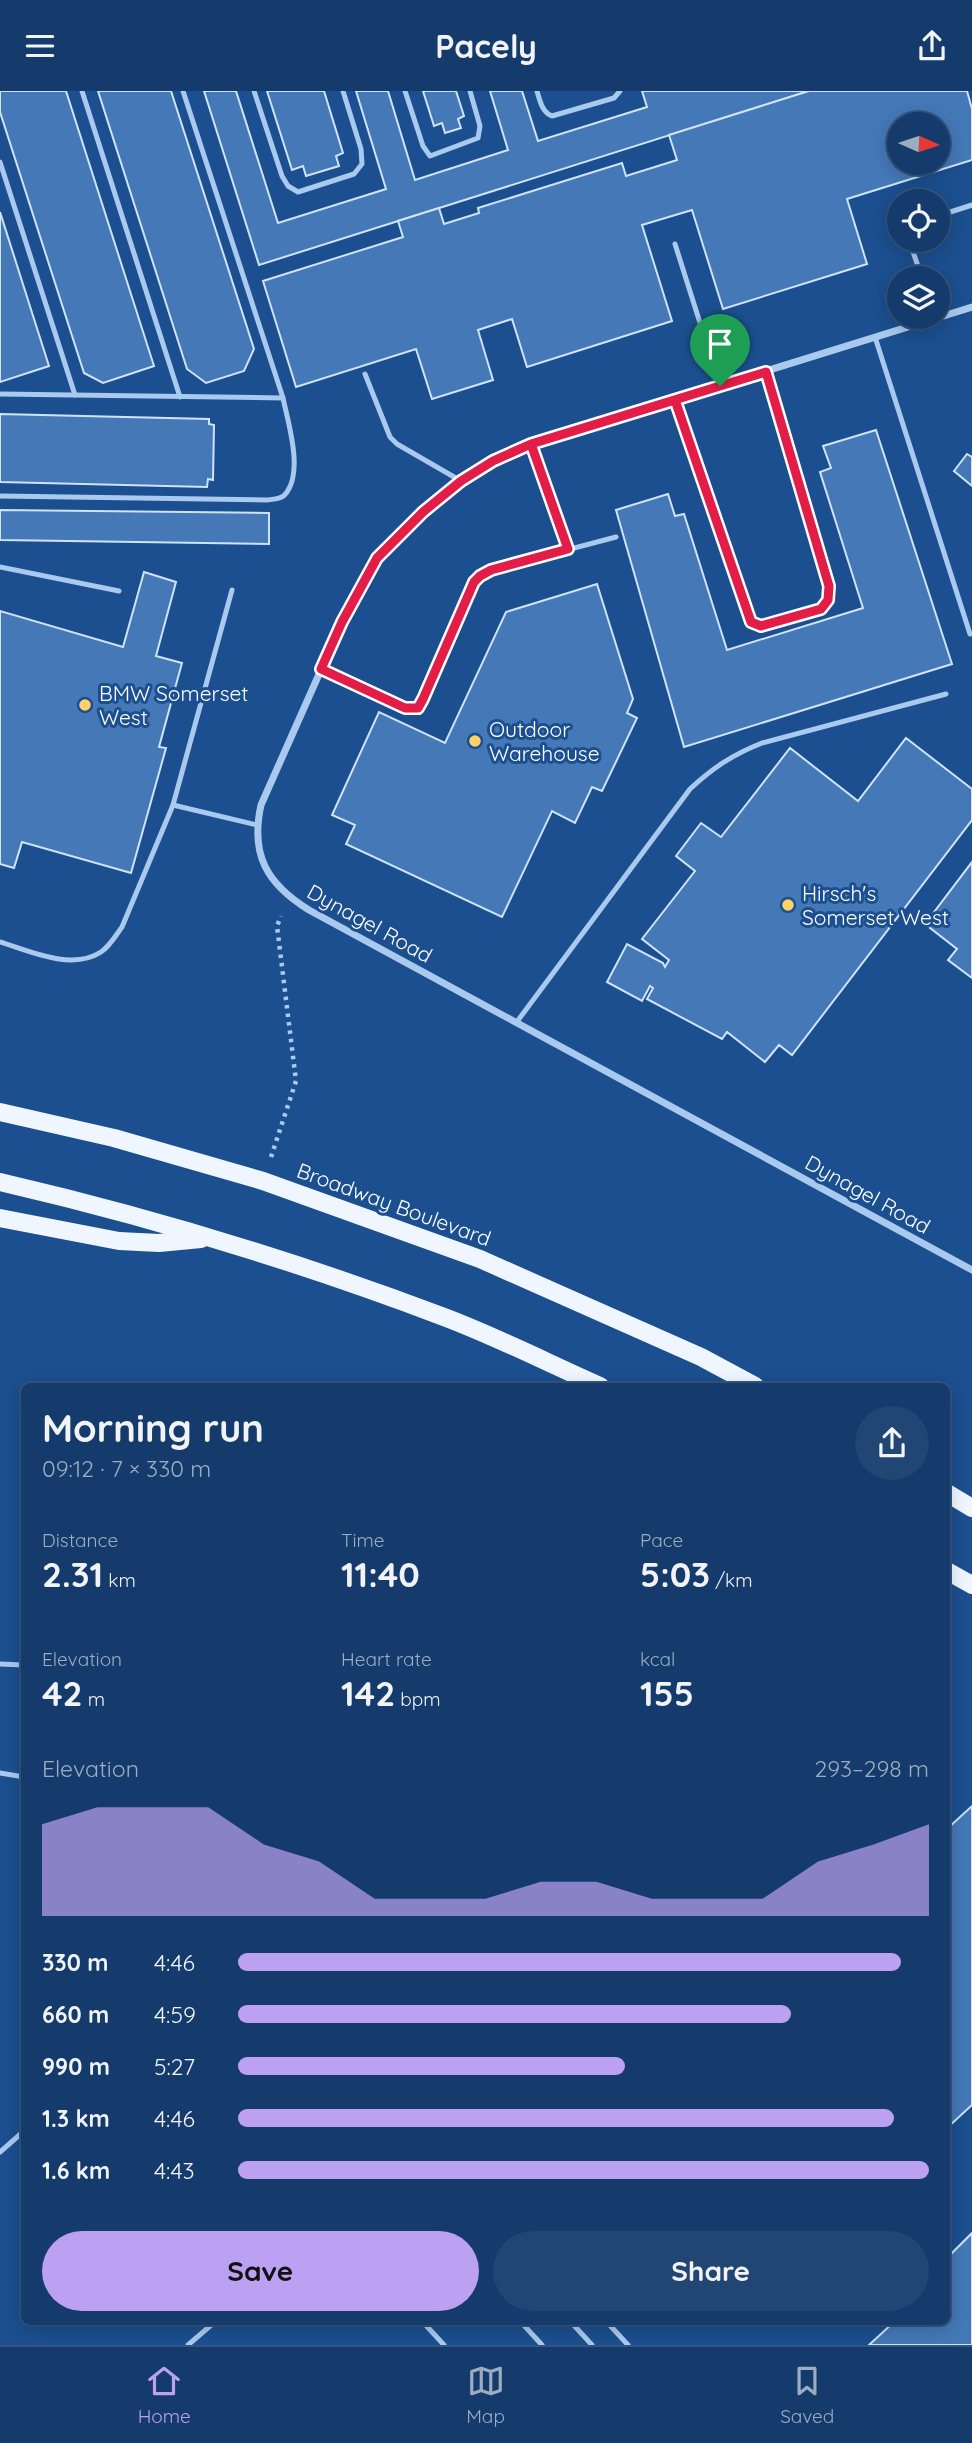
<!DOCTYPE html>
<html lang="en">
<head>
<meta charset="utf-8">
<style>
  body { margin:0; font-family:Quicksand,sans-serif; background:#214673; color:#f1f3f6; height:100vh; display:flex; flex-direction:column; font-size:26px; white-space:nowrap }
  * { box-sizing:border-box; margin:0 }
  p { font-size:23px; color:#9dadc1 }
  .icon { flex:none; width:38px; height:38px; fill:none; stroke:currentColor; stroke-width:2; stroke-linecap:round; stroke-linejoin:round }
  .map { position:relative; flex:1; overflow:hidden }
  .side { position:absolute; left:21px; top:1292px; width:929px; height:942px; display:flex; flex-direction:column; background:#143b6b; border-radius:10px; box-shadow:0 4px 18px #0003,0 0 0 2px #33557e }
  .side>* { flex:none }
  .needle { width:46px; rotate:93deg }
  .fabs { position:absolute; left:887px; top:21px; display:grid; gap:14px }
  .fabs a { display:grid; place-items:center; width:63px; height:63px; border-radius:50%; background:#143b6b; box-shadow:0 4px 18px #0003,0 0 0 2px #33557e; font-size:35px }
  .pin { position:absolute; display:grid; place-items:center; width:60px; height:60px; color:#fff; margin:-72px -30px; border-radius:50% 50% 50% 0; rotate:-45deg; box-shadow:0 0 7px #0007 }
  .pin .icon { rotate:45deg }
  .round { display:grid; place-items:center; flex:none; width:74px; height:74px; border-radius:37px; background:#214673 }
  .summary { display:flex; align-items:center; justify-content:space-between; height:119px; padding:0 21px }
  h1 { font-size:38px; font-weight:700; line-height:52px }
  .stats { display:grid; grid-template-columns:repeat(3,1fr); gap:10px; height:119px; padding:7px 21px }
  .stats div { display:grid; align-content:center }
  .stats b { font-size:35px; font-weight:700 }
  .stats small { font-size:19px; font-weight:400 }
  .stats p { font-size:19px }
  .chart { height:196px; padding:14px 21px }
  .chart p { display:flex; justify-content:space-between }
  .chart svg { width:100%; height:126px; margin-top:7px; fill:#bca0f2; opacity:.7 }
  .primary-button { display:flex; gap:14px; margin-top:auto; padding:14px 21px }
  .primary-button a { flex:1; height:80px; border-radius:42px; background:#bca0f2; color:#111; font-size:28px; font-weight:700; line-height:80px; text-align:center }
  .primary-button a+a { background:#214673; color:#f1f3f6 }
  ul { padding:0 21px; list-style:none; font-size:23px }
  li { display:grid; grid-template-columns:112px 84px 1fr; align-items:center; height:52px }
  li i { height:18px; border-radius:9px; background:#bca0f2 }
  header { display:flex; justify-content:space-between; align-items:center; height:91px; padding:0 21px; background:#143b6b; font-size:32px; font-weight:700 }
  .tab-bar { display:flex; justify-content:space-around; align-items:center; height:98px; border-top:2px solid #33557e; background:#143b6b; font-size:19px; color:#9dadc1 }
  .tab-bar a { display:grid; justify-items:center; gap:4px }
  .tab-bar .selected { color:#bca0f2 }
  .map>svg:first-child { display:block }
  .building { fill:#4478b7; stroke:#cfe3fa; stroke-width:2; fill-rule:evenodd }
  .lines { fill:none; stroke-linecap:round; stroke-linejoin:round }
  .path { stroke:#a9c9ee; stroke-width:4.5; stroke-dasharray:3.5 5; stroke-linecap:butt }
  .service { stroke:#a9c9ee; stroke-width:5 }
  .minor { stroke:#a9c9ee; stroke-width:7 }
  .primary { stroke:#f0f6ff; stroke-width:18 }
  .route-casing { stroke:#fff; stroke-width:14 }
  .route { stroke:#e11d48; stroke-width:9 }
  .poi-dot { fill:#ffd166; stroke:#1b4f8f; stroke-width:2.5 }
  .labels { text-anchor:middle; dominant-baseline:central; stroke-width:6; stroke-linejoin:round; paint-order:stroke }
  .poi-label { font-size:21px; fill:#fff; stroke:#1b4f8f; text-anchor:start }
  .street-label { font-size:21px; fill:#fff; stroke:#1b4f8f }
</style>
</head>
<body>
<header><svg class="icon" aria-label="menu" viewBox="0 0 24 24"><path d="M4 6h16M4 12h16M4 18h16"/></svg>Pacely<svg class="icon" aria-label="share" viewBox="0 0 24 24"><path d="M12 15V3M7 8l5-5 5 5M5 13v7h14v-7"/></svg></header>
<div class="map">
<svg width="972" height="2254" viewBox="0 0 972 2254">
  <rect width="100%" height="100%" fill="#1b4f8f"/>
  <!-- building -->
  <g class="building">
    <path d="M0 0H66L154 275 103 292 84 282 0 21Z"/>
    <path d="M98 0H171L254 258 244 280 206 292 187 278Z"/>
    <path d="M204 0H236L278 132 386 98 356 0H388L415 89 508 59 490 0H522L538 50 647 16 642 0H809L259 174Z"/>
    <path d="M267 0H324L343 62 336 65 339 75 306 85 303 75 292 79Z"/>
    <path d="M423 0H456L464 25 458 28 461 37 445 42 442 32 434 35Z"/>
    <path d="M809 0H967L972 18V69L847 108 867 173 723 218 692 119 642 134 672 230 527 276 512 228 478 239 493 289 432 308 416 258 296 296 263 190 403 146 398 130 439 117 444 133 479 122 478 117 622 72 626 85 677 69 669 44ZM900 33H938V72H900Z"/>
    <path d="M0 121 49 275 0 291Z"/>
    <path d="M0 323 209 328V333L214 334 213 389 208 388 207 396 0 391Z"/>
    <path d="M876 339 952 573 684 656 616 419 668 403 675 425 684 423 727 559 863 517 820 381 831 377 823 355Z"/>
    <path d="M967 363 972 366V395L954 380Z"/>
    <path d="M0 419 269 422V453L0 449Z"/>
    <path d="M144 481 176 491 156 565 182 572 159 656 166 657 131 782 22 751 14 777 0 773V520L123 556Z"/>
    <path d="M597 493 633 608 627 622 637 627 602 700 592 696 575 732 552 720 502 826 346 753 355 734 332 724 379 621 445 652 506 521Z"/>
    <path d="M906 647 972 698V729L792 964 779 954 765 971 727 941 722 948 647 908 653 897 650 895 642 910 607 891 627 853 663 872 665 876 669 869 642 848 695 780 676 765 701 732 721 746 790 657 858 710Z"/>
    <path d="M972 771V887L948 869 957 858 925 833Z"/>
    <path d="M972 1715V2014L947 2037V1738Z"/>
    <path d="M972 2142V2254H869L895 2230H947V2167Z"/>
  </g>
  <g class="lines">
    <!-- path -->
    <path class="path" d="M271 1066 296 990 277 835 281 825"/>
    <!-- service -->
    <g class="service">
      <path d="M82 0 180 306"/>
      <path d="M254 0 282 85 288 95 298 101 354 83 362 73 361 58 343 0"/>
      <path d="M405 0 423 55 430 65 478 47 480 35 470 0"/>
      <path d="M537 0C540 10 542 21 552 25L614 7 620 0"/>
      <path d="M0 71 75 304"/>
      <path d="M938 125 972 114"/>
      <path d="M909 149 922 187"/>
      <path d="M675 153 720 295"/>
      <path d="M875 246 970 543"/>
      <path d="M365 283 390 346 397 353 461 390"/>
      <path d="M0 303 283 307"/>
      <path d="M675 309 751 531 761 535 815 520 826 514 829 495 766 281"/>
      <path d="M531 353 568 458"/>
      <path d="M0 405 267 409C274 408 283 408 287 401 303 379 288 331 283 307L183 0"/>
      <path d="M0 476 119 500"/>
      <path d="M321 578 405 617H418L423 608 474 491 479 485 491 479 616 446"/>
      <path d="M173 714 232 499"/>
      <path d="M0 851C29 860 72 880 101 861 110 855 116 844 122 836L173 714 257 734"/>
      <path d="M516 932 690 698C714 676 732 664 762 652L946 603"/>
      <path d="M0 1573 24 1574"/>
      <path d="M0 1682 24 1686"/>
      <path d="M0 2061 24 2040"/>
      <path d="M422 2230 444 2254"/>
      <path d="M520 2230 542 2254"/>
      <path d="M570 2230 592 2254"/>
      <path d="M606 2230 628 2254"/>
      <path d="M188 2254 216 2230"/>
    </g>
    <!-- minor -->
    <path class="minor" d="M972 216 531 353C473 379 416 416 378 467 354 498 340 537 324 572 303 619 282 667 261 714 250 764 267 793 309 819L972 1179"/>
    <!-- primary -->
    <g class="primary">
      <path d="M0 1021 114 1047 263 1090 480 1168 701 1266 755 1295"/>
      <path d="M0 1091C151 1126 299 1171 444 1226 497 1246 548 1272 600 1295"/>
      <path d="M0 1127 119 1150 159 1152 201 1148"/>
      <path d="M947 1402 972 1417"/>
      <path d="M947 1480 972 1494"/>
    </g>
  </g>
  <g class="lines">
    <!-- route casing -->
    <g class="route-casing">
      <path id="route" d="M720 295 531 353 493 370 461 390 423 421 377 467 342 531 321 578 405 617H418L423 608 474 491 480 485 491 479 568 458 531 353 675 309 751 531 761 535 821 518 828 509 829 495 766 281 720 295"/>
    </g>
    <!-- route -->
    <use href="#route" class="route"/>
  </g>
  <!-- markers -->
  <g class="poi-dot">
    <circle cx="85" cy="614" r="7"/>
    <circle cx="475" cy="650" r="7"/>
    <circle cx="788" cy="814" r="7"/>
  </g>
  <g class="labels">
    <!-- poi labels -->
    <g class="poi-label">
      <text x="99" y="602">BMW Somerset<tspan x="99" dy="24">West</tspan></text>
      <text x="489" y="638">Outdoor<tspan x="489" dy="24">Warehouse</tspan></text>
      <text x="802" y="802">Hirsch's<tspan x="802" dy="24">Somerset West</tspan></text>
    </g>
    <!-- street labels -->
    <g class="street-label">
      <text transform="translate(370 832) rotate(29)">Dynagel Road</text>
      <text transform="translate(868 1103) rotate(29)">Dynagel Road</text>
      <text transform="translate(394 1113) rotate(20)">Broadway Boulevard</text>
    </g>
  </g>
</svg>
<div class="fabs">
<a><svg class="needle" viewBox="-14 -14 28 28"><path d="M0-13l5 13h-10z" fill="#e53935"/><path d="M0 13l5-13h-10z" fill="#9dadc1"/></svg></a>
<a><svg class="icon" aria-label="locate" viewBox="0 0 24 24"><circle cx="12" cy="12" r="6"/><path d="M12 2v4M12 18v4M2 12h4M18 12h4"/></svg></a>
<a><svg class="icon" aria-label="layers" viewBox="0 0 24 24"><path d="M12 4l9 5-9 5-9-5zM3 14l9 5 9-5"/></svg></a>
</div>
<div class="pin" style="left:720px;top:295px;background:#1e9e55"><svg class="icon" aria-label="arrive" viewBox="0 0 24 24"><path d="M6 21V4h12l-3 4 3 4H6"/></svg></div>
<section class="side">
<div class="summary"><div><h1>Morning run</h1><p>09:12 · 7 × 330 m</p></div><a class="round"><svg class="icon" aria-label="share" viewBox="0 0 24 24"><path d="M12 15V3M7 8l5-5 5 5M5 13v7h14v-7"/></svg></a></div>
<div class="stats">
<div><p>Distance</p><b>2.31<small> km</small></b></div>
<div><p>Time</p><b>11:40</b></div>
<div><p>Pace</p><b>5:03<small> /km</small></b></div>
</div>
<div class="stats">
<div><p>Elevation</p><b>42<small> m</small></b></div>
<div><p>Heart rate</p><b>142<small> bpm</small></b></div>
<div><p>kcal</p><b>155</b></div>
</div>
<div class="chart"><p><span>Elevation</span>293–298 m</p>
<svg viewBox="0 0 160 44" preserveAspectRatio="none"><path d="M0 44V12L10 6L20 6L30 6L40 19L50 25L60 38L70 38L80 38L90 32L100 32L110 38L120 38L130 38L140 25L150 19L160 12V44z"/></svg>
</div>
<ul>
<li><b>330 m</b>4:46<i style="width:96%"></i></li>
<li><b>660 m</b>4:59<i style="width:80%"></i></li>
<li><b>990 m</b>5:27<i style="width:56%"></i></li>
<li><b>1.3 km</b>4:46<i style="width:95%"></i></li>
<li><b>1.6 km</b>4:43<i style="width:100%"></i></li>
</ul>
<div class="primary-button"><a>Save</a><a>Share</a></div>
</section>
</div>
<nav class="tab-bar">
<a class="selected"><svg class="icon" aria-label="home" viewBox="0 0 24 24"><path d="M3 11l9-7 9 7M6 9v11h12V9"/></svg>Home</a>
<a><svg class="icon" aria-label="map" viewBox="0 0 24 24"><path d="M3 6l6-2 6 2 6-2v14l-6 2-6-2-6 2zM9 4v14M15 6v14"/></svg>Map</a>
<a><svg class="icon" aria-label="saved" viewBox="0 0 24 24"><path d="M7 4h10v16l-5-4-5 4z"/></svg>Saved</a>
</nav>
</body>
</html>
